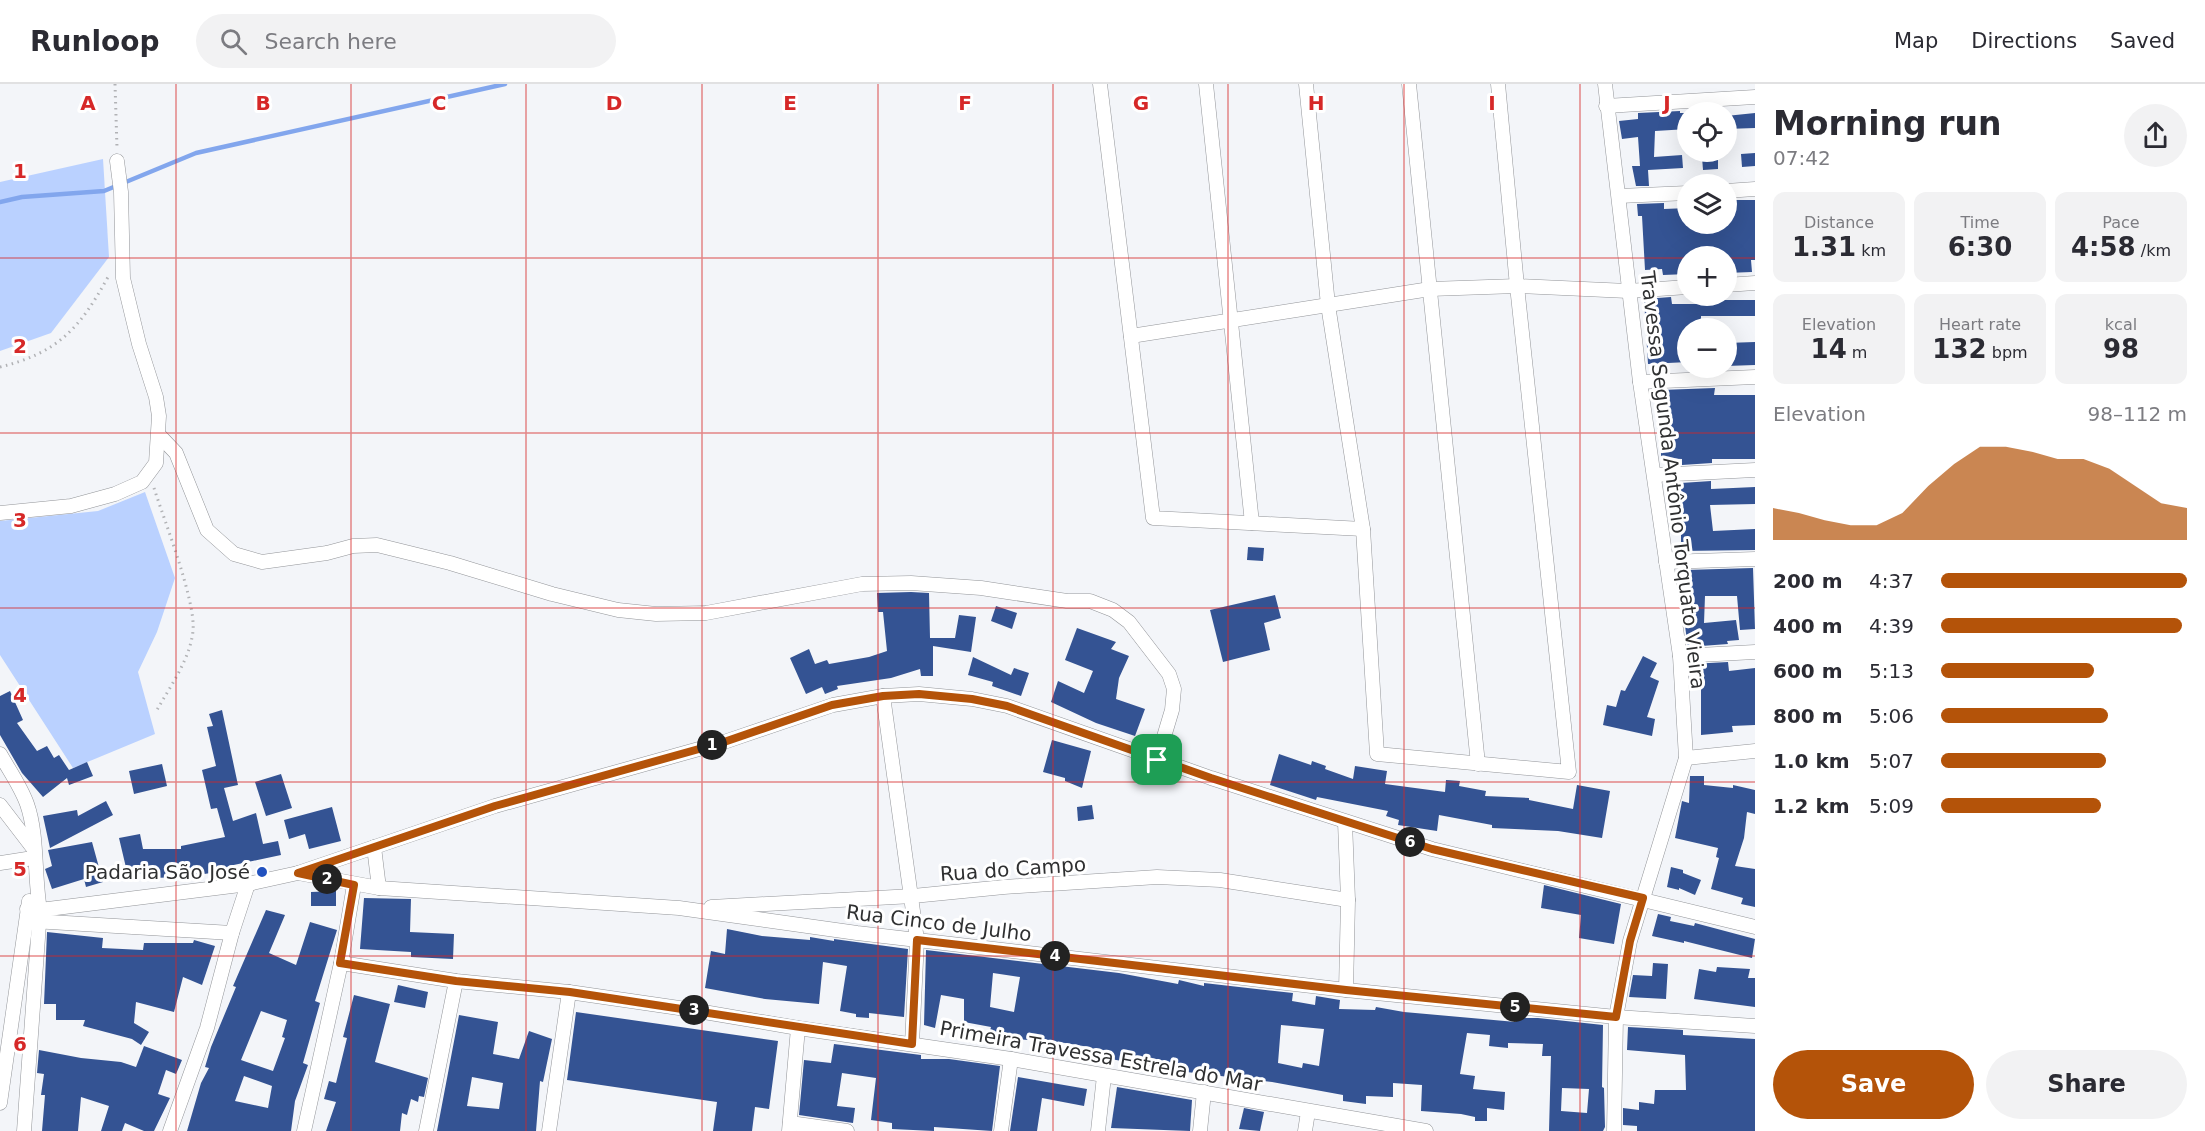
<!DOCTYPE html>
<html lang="en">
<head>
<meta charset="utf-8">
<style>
  body { margin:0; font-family:"DejaVu Sans",sans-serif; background:#f2f2f3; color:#2b2b33; height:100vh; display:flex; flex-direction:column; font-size:22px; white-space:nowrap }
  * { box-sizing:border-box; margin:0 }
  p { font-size:20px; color:#7c7c81 }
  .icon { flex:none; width:33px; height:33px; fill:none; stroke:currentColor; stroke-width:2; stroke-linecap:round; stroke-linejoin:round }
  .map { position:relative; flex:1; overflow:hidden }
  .side { display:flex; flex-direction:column; background:#fff; width:450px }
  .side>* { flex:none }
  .fabs { position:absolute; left:1677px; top:18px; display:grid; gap:12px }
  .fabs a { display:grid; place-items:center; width:60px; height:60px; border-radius:50%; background:#fff; box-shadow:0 6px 24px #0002; font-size:30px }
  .pin { position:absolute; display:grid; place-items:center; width:51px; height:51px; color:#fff; margin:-26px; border-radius:12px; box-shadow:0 3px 9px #0006 }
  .km { position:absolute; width:30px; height:30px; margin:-15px; border-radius:50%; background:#222; color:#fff; font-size:16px; line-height:30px; text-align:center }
  .round { display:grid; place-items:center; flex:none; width:63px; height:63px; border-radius:32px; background:#f2f2f3 }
  .summary { display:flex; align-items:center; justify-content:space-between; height:102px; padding:0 18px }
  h1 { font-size:33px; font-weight:800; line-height:45px }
  .stats { display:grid; grid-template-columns:repeat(3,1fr); gap:9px; height:102px; padding:6px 18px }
  .stats div { display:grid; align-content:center; border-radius:12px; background:#f2f2f3; text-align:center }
  .stats b { font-size:26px; font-weight:800 }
  .stats small { font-size:16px; font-weight:400 }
  .stats p { font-size:16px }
  .chart { height:168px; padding:12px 18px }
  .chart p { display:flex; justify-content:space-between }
  .chart svg { width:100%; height:108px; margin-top:6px; fill:#b45309; opacity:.7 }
  .cta { display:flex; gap:12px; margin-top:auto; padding:12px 18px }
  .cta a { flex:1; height:69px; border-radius:36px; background:#b45309; color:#fff; font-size:24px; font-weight:800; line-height:69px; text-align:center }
  .cta a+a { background:#f2f2f3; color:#2b2b33 }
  ul { padding:0 18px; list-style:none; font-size:20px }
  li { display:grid; grid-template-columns:96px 72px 1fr; align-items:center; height:45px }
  li i { height:15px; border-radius:8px; background:#b45309 }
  header { display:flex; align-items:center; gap:36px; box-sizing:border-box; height:84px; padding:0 30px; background:#fff; border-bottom:2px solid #e1e1e2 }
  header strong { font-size:28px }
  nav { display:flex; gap:33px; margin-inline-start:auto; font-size:21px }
  .search { width:420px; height:54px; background:#f2f2f3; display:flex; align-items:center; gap:15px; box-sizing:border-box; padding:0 21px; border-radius:33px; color:#7c7c81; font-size:22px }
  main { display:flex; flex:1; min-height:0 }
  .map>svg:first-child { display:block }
  .green { fill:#bad1ff }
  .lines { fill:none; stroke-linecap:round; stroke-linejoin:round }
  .stream { stroke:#82a6ed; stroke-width:4.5 }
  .building { fill:#345393; fill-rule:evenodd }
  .minor-casing { stroke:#939599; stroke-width:15 }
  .path { stroke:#b1b2b5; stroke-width:3; stroke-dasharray:1.5 4.5; stroke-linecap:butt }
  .minor { stroke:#fff; stroke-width:14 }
  .route-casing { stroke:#fff; stroke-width:12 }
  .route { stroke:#b45309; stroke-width:8 }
  .grid { fill:none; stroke:#d62828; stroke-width:1.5; stroke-opacity:0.55 }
  .poi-dot { fill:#2151bf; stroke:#fff; stroke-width:2 }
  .labels { text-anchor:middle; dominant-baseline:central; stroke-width:6; stroke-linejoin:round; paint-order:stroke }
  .street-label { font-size:20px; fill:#2f3031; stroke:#fff }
  .poi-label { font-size:20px; fill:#2f3031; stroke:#fff; text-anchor:end }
  .grid-label { font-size:20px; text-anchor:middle; font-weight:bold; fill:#d62828; stroke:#fff; stroke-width:6; stroke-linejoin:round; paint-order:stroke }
</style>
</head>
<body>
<header>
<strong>Runloop</strong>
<div class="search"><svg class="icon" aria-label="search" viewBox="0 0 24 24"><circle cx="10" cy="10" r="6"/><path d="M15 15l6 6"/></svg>Search here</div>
<nav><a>Map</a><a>Directions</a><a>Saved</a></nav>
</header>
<main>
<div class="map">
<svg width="1755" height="1047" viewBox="0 0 1755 1047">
  <rect width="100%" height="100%" fill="#f3f5f9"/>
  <!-- green -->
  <g class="green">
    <path d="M103 75 109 173 51 249 0 267V98Z"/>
    <path d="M145 408 175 494 157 548 138 588 155 650 73 684 0 571V437L98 427Z"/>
  </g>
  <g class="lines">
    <!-- stream -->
    <path class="stream" d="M0 118 22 113 104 107 196 69 505 0"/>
  </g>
  <!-- building -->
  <g class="building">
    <path d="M1680 27V29H1688V45L1655 47 1654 73 1682 71 1683 84 1648 86 1649 102H1636L1632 82H1640L1638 53 1622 55 1619 37 1638 35V29Z"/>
    <path d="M1755 29V44L1726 45V32Z"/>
    <path d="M1755 69V82L1742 83 1741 70Z"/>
    <path d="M1718 72V85L1703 86 1702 73Z"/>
    <path d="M1726 116H1755V176H1751L1752 188 1726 189V172H1688V190L1663 191 1662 185 1645 186 1642 132H1638L1637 120 1664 119V125L1688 124V140H1726Z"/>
    <path d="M1671 213 1672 220H1700V216H1755V232H1701V244H1688V278L1648 280 1644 215Z"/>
    <path d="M1755 258V281L1726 282V259Z"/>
    <path d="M1715 304 1714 311H1755V375H1712V379L1682 381V375L1661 374V306Z"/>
    <path d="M1711 397V405L1755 403V420L1710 421 1713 447 1755 445V466L1681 467V399Z"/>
    <path d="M1248 463 1264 464 1263 477 1247 476Z"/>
    <path d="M1753 484 1755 545 1740 546 1737 512H1705L1704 539 1736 536 1739 556 1727 557 1728 560 1688 563 1685 542V486Z"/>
    <path d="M911 508 929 509 930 554H955L959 531 976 533 971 568 933 562V592H921L920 585 891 594 837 602 838 605 825 610 822 603 806 610 790 574 809 565 815 580 827 576 829 580 869 573 887 567 883 528H878L877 509Z"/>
    <path d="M1275 511 1281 534 1264 539 1270 566 1223 578 1210 526Z"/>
    <path d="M996 522 1017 529 1012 545 991 537Z"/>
    <path d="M1077 544 1116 558 1111 565 1129 572 1119 594 1116 615 1145 625 1135 652 1096 639 1051 618 1058 597 1084 609 1093 587 1065 576Z"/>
    <path d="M1643 572 1657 579 1650 593 1659 597 1647 633 1655 635 1652 652 1603 641 1607 621 1616 623 1621 606 1625 607Z"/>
    <path d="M973 573 1011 591 1014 584 1029 589 1021 612 992 602 993 598 968 591Z"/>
    <path d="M1728 578 1729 587 1755 584V641L1732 642 1733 648 1701 651V589L1690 590V580Z"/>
    <path d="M10 607 23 636 17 639 37 667 47 662 54 674 59 671 69 686 87 678 93 692 69 701 67 694 43 713 22 689 0 651V612Z"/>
    <path d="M222 626 238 701 224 704 233 737 256 729 263 760 278 757 281 771 229 782 230 786 185 793 151 794V787L128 792 119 754 140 750 143 765H181V762L225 753 217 724 211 725 202 686 216 682 207 643 213 642 209 630Z"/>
    <path d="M1052 656 1091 667 1082 704 1065 697V694L1043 688Z"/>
    <path d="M1279 670 1311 681 1312 677 1326 682 1325 685 1353 695 1355 682 1387 687 1385 700 1445 708 1446 696 1460 697 1459 702 1486 707 1485 712 1529 714V716L1573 725 1577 701 1610 707 1602 754 1558 747 1492 744V741L1439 731 1437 747 1398 741 1399 736 1386 732 1388 727 1317 713 1316 716 1270 701Z"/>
    <path d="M162 680 167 702 134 710 129 687Z"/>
    <path d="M281 690 292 724 266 732 255 698Z"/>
    <path d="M1690 692H1704V701L1733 704V701L1755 706V730L1747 728 1744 754 1735 782 1755 785V823L1741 820 1743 814 1711 805 1719 774 1716 773 1718 764 1675 754 1682 717 1689 719Z"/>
    <path d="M106 717 113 731 50 764 43 732 77 726 78 732Z"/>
    <path d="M1092 721 1094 735 1078 737 1077 723Z"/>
    <path d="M332 723 341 757 309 765 305 750 289 755 284 736Z"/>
    <path d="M92 758 103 798 86 803 84 795 52 805 45 785 52 782 48 766Z"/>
    <path d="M1671 783 1683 786V789L1701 796 1695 811 1679 804V806L1667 803Z"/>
    <path d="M1544 801 1621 820 1614 860 1579 854 1581 831 1541 824Z"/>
    <path d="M336 807V822H311V808Z"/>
    <path d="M364 814 411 815 410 848 454 850 453 875 411 873V868L360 865Z"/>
    <path d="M266 826 285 831 269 869 296 881 310 838 337 846 315 917 320 919 303 979 308 981 295 1017 291 1047H187L201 999 209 984 205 983 211 963 236 903 233 902ZM261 927 287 936 282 953 285 954 273 987 241 976ZM244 992 272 1002 268 1024 235 1017Z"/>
    <path d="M1658 830 1671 833 1670 837 1694 842 1695 839 1755 855 1752 874 1684 857V859L1652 852Z"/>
    <path d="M727 845 762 852 810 856V853L834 857V855L908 865 904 933 869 929V934L856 933V930L840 927 847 882 823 878 819 920 765 915 705 904 711 867 725 870Z"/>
    <path d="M47 848 103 854 102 864 143 866 144 859H193L194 856 215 862 202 901 183 893 174 928 136 918 134 939 149 948 141 961 132 955 83 942 85 936H56V920H44Z"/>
    <path d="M926 866 1119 889 1178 900 1179 896 1204 902V899L1293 909 1292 917 1315 921 1316 912 1340 916 1339 925 1375 926 1376 923 1404 928 1516 938V934H1538L1603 941 1602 1003 1604 1004 1605 1043 1603 1047H1549L1551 972H1542L1543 960 1508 959V964L1489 962 1490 951 1467 949 1460 990 1475 992 1473 1005 1505 1008 1504 1026 1487 1024V1037H1475V1033L1461 1030 1421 1027 1422 1001 1393 999V1013L1366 1012V1020L1343 1017V1011L1272 998 1178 987 1105 974 1104 978 1087 976 1089 963 1029 953 1028 956 1006 954 989 950 991 943 964 938V915L941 911 935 944 924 941ZM993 889 1020 893 1014 928 990 923ZM1281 941 1324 945 1319 982 1303 979 1302 984 1278 979ZM1562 1004 1589 1005 1587 1029 1561 1027Z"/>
    <path d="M1653 879 1668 880 1666 915 1629 913 1633 891 1652 892Z"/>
    <path d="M1717 883 1750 885 1748 894H1755V923L1694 915 1699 885 1716 888Z"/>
    <path d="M398 901 428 908 425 924 394 918Z"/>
    <path d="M354 911 390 920 375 978 428 994 424 1013 419 1012 418 1018 411 1015 407 1031 402 1029 400 1047H326L336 1018 324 1015 329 997 336 999 347 954 343 953Z"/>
    <path d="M576 928 778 957 769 1025 755 1023 752 1047H713L717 1018 567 996Z"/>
    <path d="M459 931 498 938 493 970 519 975 529 947 552 955 543 998 540 997 536 1047H437ZM472 993 503 999 499 1025 467 1022Z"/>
    <path d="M1628 943 1683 946V951L1755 955V1047H1637V1042L1623 1041V1024L1639 1026V1018L1654 1020 1655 1006H1686L1685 971 1627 966Z"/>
    <path d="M834 960 921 971V975H949L1000 982 992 1047 934 1043V1047L892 1045V1039L871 1036 876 994 842 989 837 1022 855 1024 853 1039 799 1031 804 976 831 979Z"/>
    <path d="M144 962 182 976 176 990 166 986 158 1010 170 1014 154 1047H144L125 1039 122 1047H101L109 1022 81 1013 78 1047H42L45 1011H41L44 990 37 989 39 966 81 974 121 978 136 983Z"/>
    <path d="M1018 993 1087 1005 1084 1022 1042 1014 1037 1047H1010Z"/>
    <path d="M1117 1003 1192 1016 1190 1047 1111 1044Z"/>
    <path d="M1244 1024 1264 1028 1260 1047 1239 1045Z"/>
  </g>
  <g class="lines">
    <!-- minor casing -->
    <g class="minor-casing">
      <g id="minor">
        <path d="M1100 0 1153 434 1363 445"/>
        <path d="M1206 0 1252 439"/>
        <path d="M1306 0 1328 221 1363 445 1377 670 1569 688 1517 202 1498 0"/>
        <path d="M1409 0 1478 680"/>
        <path d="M1605 0 1640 298 1680 572 1686 674 1630 857 1616 933 1614 1047"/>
        <path d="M1606 22 1755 13"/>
        <path d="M1726 107 1755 105"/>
        <path d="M1619 112 1688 109"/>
        <path d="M1726 201 1755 199"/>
        <path d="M1131 252 1430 205 1517 202 1628 207 1688 203"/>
        <path d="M1640 298 1755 293"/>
        <path d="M159 351 176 369 207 446 234 470 262 478 327 469 353 462 377 461 450 479 552 510 618 526 656 530 706 529 862 500 911 499 981 504 1067 517H1090L1113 526 1129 538 1169 590 1174 605 1172 626 1157 676"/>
        <path d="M1655 391 1755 386"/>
        <path d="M0 429 71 422 115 410 142 398 156 379 159 332 156 313 139 260 123 194 121 108 117 77"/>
        <path d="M1666 478 1755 475"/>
        <path d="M1680 572 1755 568"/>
        <path d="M883 612 917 856 912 960"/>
        <path d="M0 670C9 686 21 703 27 720 38 751 34 792 40 826L24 1047"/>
        <path d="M1686 674 1755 667"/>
        <path d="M0 721 33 764"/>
        <path d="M1345 738 1348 816 1346 906"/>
        <path d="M374 763 379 804"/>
        <path d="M0 779 33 774"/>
        <path d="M298 789 379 804 679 824 857 849 1346 906 1616 933 1755 942"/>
        <path d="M711 823 913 812 1004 803 1157 793 1220 796 1348 816"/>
        <path d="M27 825 40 826 248 800 298 789 495 722 724 658 833 621 883 612 919 610 972 615 1007 622 1211 694 1432 765 1755 843"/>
        <path d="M33 837 232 849"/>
        <path d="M341 879 456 897 569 908 686 925 798 944 1011 975 1426 1047"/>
        <path d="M0 1019 29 817"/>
        <path d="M790 1039 847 1047"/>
        <path d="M170 1047 207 944 232 849 248 800"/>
        <path d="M304 1047 341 879 354 801"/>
        <path d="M426 1047 456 897"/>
        <path d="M549 1047 569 908"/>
        <path d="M789 1047 798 944"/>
        <path d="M1001 1047 1011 975"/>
        <path d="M1098 1047 1104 992"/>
        <path d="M1200 1047 1204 1008"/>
        <path d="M1305 1047 1308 1028"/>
      </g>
    </g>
    <!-- path -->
    <g class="path">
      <path d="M115 0 117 64"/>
      <path d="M0 283C58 269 80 244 108 193"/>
      <path d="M154 404C164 436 196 517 193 547 190 575 171 601 157 626"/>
    </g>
    <!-- minor -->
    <use href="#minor" class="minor"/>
  </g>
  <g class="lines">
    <!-- route casing -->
    <g class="route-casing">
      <path id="route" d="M919 610 972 615 1007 622 1211 694 1432 765 1643 814 1630 857 1616 933 1346 906 917 856 912 960 570 908 456 897 340 879 354 801 298 789 495 722 724 658 832 621 883 612Z"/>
    </g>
    <!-- route -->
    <use href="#route" class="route"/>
  </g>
  <!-- grid -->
  <path class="grid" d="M176 0V1047M351 0V1047M526 0V1047M702 0V1047M878 0V1047M1053 0V1047M1228 0V1047M1404 0V1047M1580 0V1047M0 174H1688M1726 174H1755M0 349H1755M0 524H1755M0 698H1755M0 872H1755"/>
  <!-- markers -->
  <circle class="poi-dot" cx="262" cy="788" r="6"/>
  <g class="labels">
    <!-- street labels -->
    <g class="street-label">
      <text transform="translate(1673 396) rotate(83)">Travessa Segunda Antônio Torquato Vieira</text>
      <text transform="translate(1013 785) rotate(-4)">Rua do Campo</text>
      <text transform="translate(939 839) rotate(7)">Rua Cinco de Julho</text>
      <text transform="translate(1101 972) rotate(10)">Primeira Travessa Estrela do Mar</text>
    </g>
    <!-- poi labels -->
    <g class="poi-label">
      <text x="250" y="788">Padaria São José</text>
    </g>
  </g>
  <g class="grid-label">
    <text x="88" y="26">A</text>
    <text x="263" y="26">B</text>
    <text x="439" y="26">C</text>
    <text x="614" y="26">D</text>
    <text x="790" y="26">E</text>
    <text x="965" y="26">F</text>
    <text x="1141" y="26">G</text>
    <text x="1316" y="26">H</text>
    <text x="1492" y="26">I</text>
    <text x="1667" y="26">J</text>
    <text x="20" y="94">1</text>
    <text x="20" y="269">2</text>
    <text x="20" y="443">3</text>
    <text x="20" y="618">4</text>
    <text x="20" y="792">5</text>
    <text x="20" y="967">6</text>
  </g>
</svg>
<div class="fabs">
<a><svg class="icon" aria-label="locate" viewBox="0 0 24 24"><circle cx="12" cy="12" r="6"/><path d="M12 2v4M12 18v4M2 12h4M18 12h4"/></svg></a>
<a><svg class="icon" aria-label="layers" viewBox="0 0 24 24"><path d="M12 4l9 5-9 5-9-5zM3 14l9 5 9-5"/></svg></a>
<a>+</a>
<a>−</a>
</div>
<div class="pin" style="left:1157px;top:676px;background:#1e9e55"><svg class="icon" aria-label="arrive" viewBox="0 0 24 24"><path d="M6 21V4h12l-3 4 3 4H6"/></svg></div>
<b class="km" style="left:712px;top:661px">1</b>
<b class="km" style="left:327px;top:795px">2</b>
<b class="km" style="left:694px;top:926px">3</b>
<b class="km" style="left:1055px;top:872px">4</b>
<b class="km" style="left:1515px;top:923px">5</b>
<b class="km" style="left:1410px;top:758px">6</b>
</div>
<section class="side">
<div class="summary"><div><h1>Morning run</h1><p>07:42</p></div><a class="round"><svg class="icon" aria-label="share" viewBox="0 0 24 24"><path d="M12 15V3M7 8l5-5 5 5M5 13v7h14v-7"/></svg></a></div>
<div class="stats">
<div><p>Distance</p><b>1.31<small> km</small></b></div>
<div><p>Time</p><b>6:30</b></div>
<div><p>Pace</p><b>4:58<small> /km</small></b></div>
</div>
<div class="stats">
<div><p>Elevation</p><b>14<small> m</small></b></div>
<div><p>Heart rate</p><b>132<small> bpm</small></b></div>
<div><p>kcal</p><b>98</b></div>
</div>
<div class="chart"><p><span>Elevation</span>98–112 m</p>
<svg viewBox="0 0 160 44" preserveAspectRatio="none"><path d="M0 44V31L10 33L20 36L30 38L40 38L50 33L60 22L70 13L80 6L90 6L100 8L110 11L120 11L130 15L140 22L150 29L160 31V44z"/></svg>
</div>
<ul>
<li><b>200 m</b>4:37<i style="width:100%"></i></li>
<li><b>400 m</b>4:39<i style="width:98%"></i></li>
<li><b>600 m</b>5:13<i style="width:62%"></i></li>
<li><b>800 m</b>5:06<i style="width:68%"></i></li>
<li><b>1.0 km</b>5:07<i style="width:67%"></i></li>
<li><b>1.2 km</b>5:09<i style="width:65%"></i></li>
</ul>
<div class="cta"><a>Save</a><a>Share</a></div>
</section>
</main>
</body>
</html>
